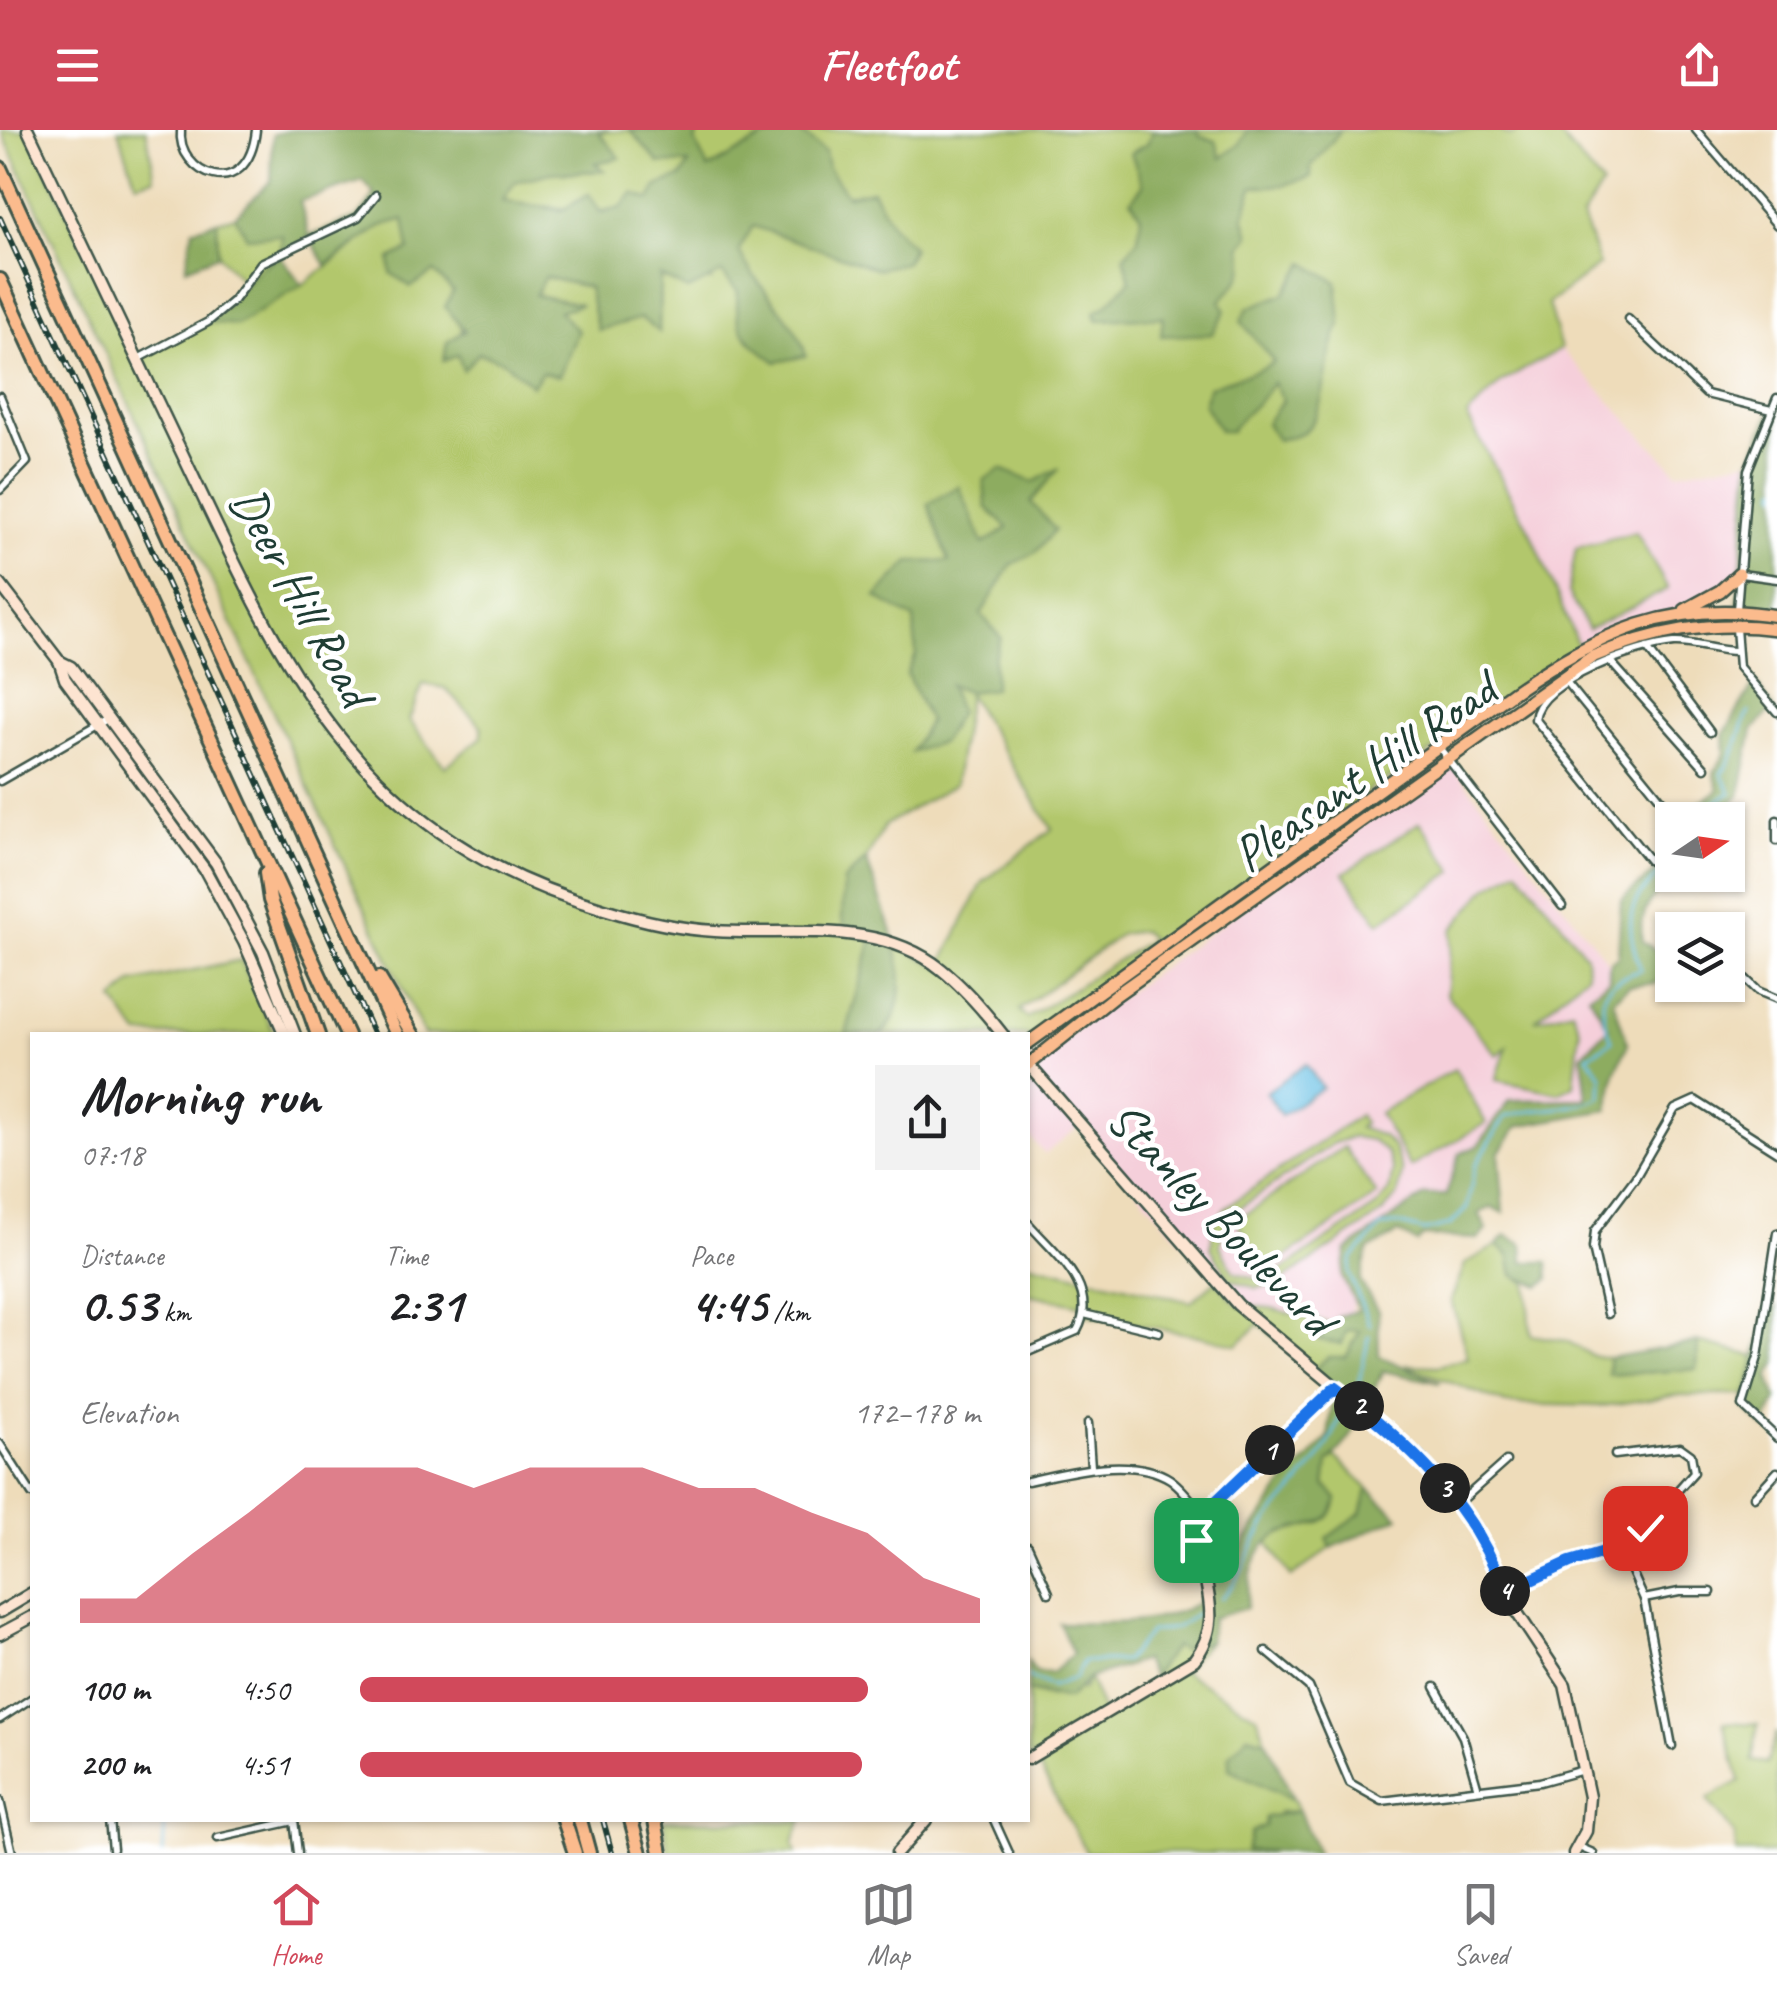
<!DOCTYPE html>
<html lang="en">
<head>
<meta charset="utf-8">
<style>
  body { margin:0; font-family:Caveat,sans-serif; background:#f2f2f2; color:#202124; height:100vh; display:flex; flex-direction:column; font-size:38px; white-space:nowrap }
  * { box-sizing:border-box; margin:0 }
  p { font-size:32px; color:#757577 }
  .icon { flex:none; width:55px; height:55px; fill:none; stroke:currentColor; stroke-width:2; stroke-linecap:round; stroke-linejoin:round }
  .map { position:relative; flex:1; overflow:hidden }
  .drawer { position:absolute; left:30px; top:902px; width:1000px; height:790px; display:flex; flex-direction:column; background:#fff; border-radius:0px; box-shadow:0 2px 8px #0004 }
  .drawer>* { flex:none }
  .needle { width:65px; rotate:77deg }
  .buttons { position:absolute; left:1655px; top:672px; display:grid; gap:20px }
  .buttons a { display:grid; place-items:center; width:90px; height:90px; border-radius:0px; background:#fff; box-shadow:0 2px 8px #0004; font-size:50px }
  .pin { position:absolute; display:grid; place-items:center; width:85px; height:85px; color:#fff; margin:-42px; border-radius:20px; box-shadow:0 5px 15px #0006 }
  .km { position:absolute; width:50px; height:50px; margin:-25px; border-radius:50%; background:#222; color:#fff; font-size:28px; line-height:50px; text-align:center }
  .round { display:grid; place-items:center; flex:none; width:105px; height:105px; border-radius:0px; background:#f2f2f2 }
  .head { display:flex; align-items:center; justify-content:space-between; height:170px; padding:0 50px }
  h1 { font-size:55px; font-weight:600; line-height:75px }
  .stats { display:grid; grid-template-columns:repeat(3,1fr); gap:15px; height:170px; padding:10px 50px }
  .stats div { display:grid; align-content:center }
  .stats b { font-size:50px; font-weight:600 }
  .stats small { font-size:28px; font-weight:400 }
  .stats p { font-size:28px }
  .chart { height:280px; padding:20px 50px }
  .chart p { display:flex; justify-content:space-between }
  .chart svg { width:100%; height:180px; margin-top:10px; fill:#d1495b; opacity:.7 }
  ul { padding:0 50px; list-style:none; font-size:32px }
  li { display:grid; grid-template-columns:160px 120px 1fr; align-items:center; height:75px }
  li i { height:25px; border-radius:12px; background:#d1495b }
  header { display:flex; justify-content:space-between; align-items:center; height:130px; padding:0 50px; background:#d1495b; color:#fff; font-size:45px; font-weight:600 }
  .tabs { display:flex; justify-content:space-around; align-items:center; height:140px; border-top:2px solid #e0e0e0; background:#fff; font-size:28px; color:#757577 }
  .tabs a { display:grid; justify-items:center; gap:5px }
  .tabs .on { color:#d1495b }
  .map>svg:first-child { display:block }
  .built { fill:#f5cfda }
  .green { fill:#b2c76c; stroke:#688250; stroke-width:2.5; fill-rule:evenodd }
  .forest { fill:#8dac60; stroke:#56744a; stroke-width:2.5; fill-rule:evenodd }
  .water { fill:#68c0e5; stroke:#447e8c; stroke-width:2.5 }
  .lines { fill:none; stroke-linecap:round; stroke-linejoin:round }
  .stream { stroke:#68c0e5; stroke-width:2.5 }
  .street-casing { stroke:#3e5548; stroke-width:11 }
  .secondary-casing { stroke:#3e5548; stroke-width:15 }
  .primary-casing { stroke:#3e5548; stroke-width:16 }
  .highway-casing { stroke:#3e5548; stroke-width:18 }
  .street { stroke:#fff; stroke-width:6 }
  .secondary { stroke:#fde4d1; stroke-width:10 }
  .primary { stroke:#fbbb8d; stroke-width:11 }
  .highway { stroke:#fbbb8d; stroke-width:12 }
  .rail-casing { stroke:#1f3d34; stroke-width:6 }
  .rail { stroke:#fff; stroke-width:2.5; stroke-dasharray:8; stroke-linecap:butt }
  .route-casing { stroke:#fff; stroke-width:20 }
  .route { stroke:#1a73e8; stroke-width:12 }
  .labels { text-anchor:middle; dominant-baseline:central; stroke-width:9; stroke-linejoin:round; paint-order:stroke }
  .street-label { font-size:50px; fill:#1f3d34; stroke:#fff }
</style>
</head>
<body>
<header><svg class="icon" aria-label="menu" viewBox="0 0 24 24"><path d="M4 6h16M4 12h16M4 18h16"/></svg>Fleetfoot<svg class="icon" aria-label="share" viewBox="0 0 24 24"><path d="M12 15V3M7 8l5-5 5 5M5 13v7h14v-7"/></svg></header>
<div class="map">
<svg width="1777" height="1723" viewBox="0 0 1777 1723">
  <rect width="100%" height="100%" fill="#fff"/>
  <filter id="ink" filterUnits="userSpaceOnUse"><feTurbulence type="fractalNoise" baseFrequency=".01" numOctaves="2"/><feDisplacementMap in="SourceGraphic" scale="20" xChannelSelector="R" yChannelSelector="G"/><feConvolveMatrix kernelMatrix="1 2 1 2 8 2 1 2 1" color-interpolation-filters="sRGB"/></filter>
  <filter id="wash" filterUnits="userSpaceOnUse"><feTurbulence type="fractalNoise" baseFrequency=".0048" numOctaves="4" result="noise"/><feDisplacementMap in="SourceGraphic" scale="40" xChannelSelector="R" yChannelSelector="G"/><feGaussianBlur stdDeviation="2.25" result="paint"/><feColorMatrix in="noise" values="0 0 0 0 0 0 0 0 0 0 0 0 0 0 0 0 0 1.4 0 .05"/><feComposite in="paint" operator="in"/></filter>
  <g filter="url(#wash)">
    <rect width="100%" height="100%" fill="#eedcba"/>
    <!-- built -->
    <g class="built">
      <path d="M1561 219 1677 342 1750 330 1739 444 1706 470 1579 518 1532 405 1467 286 1501 252Z"/>
      <path d="M1447 630 1609 833V898L1587 970H1510L1452 1070 1413 1086 1368 1120 1347 1196 1271 1178 1238 1175 1080 996 1045 1024 1028 1005V935Z"/>
    </g>
    <!-- green -->
    <g class="green">
      <path d="M1 0H28L137 229 208 192 271 172 302 155 381 96 404 89C413 142 430 124 452 160 470 189 455 213 463 239L479 223 505 232 532 255 558 181 578 175 534 164 544 147 588 157 598 200 641 188 659 201 660 145 711 151 650 71 599 82 502 72 514 52 550 43 602 41 594 33 619 28 598 2 630 0 659 33 695 11 699 0H1499L1510 6 1520 0H1555L1602 55 1582 87 1599 135 1548 174 1561 219 1502 252 1467 286 1532 405 1579 518 1403 642 1374 656 1313 708 1028 913V905H880L889 897 895 814 940 837 983 752 1052 699 968 564 955 654 885 695 866 730 844 751 872 809 846 905H424ZM914 489 965 561 948 554 942 612 912 621 929 591 907 545 916 525ZM423 554 445 558 482 597V607L445 637 409 590ZM1142 801 1151 809 1027 888 1019 880 1121 804Z"/>
      <path d="M118 0H146L155 48 136 53Z"/>
      <path d="M235 86 247 107 282 104 281 127 245 154 218 125 217 91Z"/>
      <path d="M1636 402 1668 459 1588 499 1568 463 1576 418Z"/>
      <path d="M1420 692 1454 741 1379 793 1344 743Z"/>
      <path d="M1518 739 1586 825 1587 844 1534 890 1572 880 1580 899 1574 955 1559 963 1496 950 1507 917 1497 925 1446 864 1452 800 1486 759Z"/>
      <path d="M241 830 275 905H139L114 870 132 853Z"/>
      <path d="M1455 939 1486 993 1410 1037 1379 983Z"/>
      <path d="M1359 985 1364 993 1359 998 1383 1006 1394 1018 1402 1041 1398 1065 1382 1083 1277 1154 1256 1158 1229 1149 1211 1118 1213 1096 1225 1078ZM1353 1007 1372 1010 1387 1023 1393 1041 1389 1061 1377 1076 1273 1146 1256 1149 1234 1142 1220 1116 1222 1099 1231 1084 1334 1013Z"/>
      <path d="M1344 1017 1377 1065 1268 1139 1236 1091Z"/>
      <path d="M1497 1115 1509 1125 1513 1145 1527 1153 1531 1205 1567 1211 1591 1225 1609 1228V1245L1697 1239 1698 1212 1758 1227 1747 1265H1679L1602 1276 1506 1274 1406 1235 1438 1236 1468 1228 1451 1170 1465 1134Z"/>
      <path d="M1028 1133 1191 1172 1216 1151 1238 1175 1271 1178 1334 1195 1320 1209 1347 1198 1360 1200 1346 1228 1313 1240 1259 1194 1237 1215C1186 1201 1136 1196 1084 1184L1085 1176 1028 1164Z"/>
      <path d="M1336 1327 1368 1358 1361 1383 1328 1408 1331 1418 1291 1447 1268 1413 1275 1405 1320 1393 1337 1369 1325 1355 1327 1332Z"/>
      <path d="M1209 1511 1182 1541 1257 1586 1266 1610 1248 1605 1273 1658 1294 1670 1299 1681 1279 1682 1270 1723H1087L1033 1626 1028 1629V1561L1048 1567 1083 1559 1089 1548 1104 1584 1155 1556 1152 1547 1175 1515Z"/>
      <path d="M1723 1592 1758 1594 1752 1631 1767 1633 1777 1602V1723H1736L1735 1705 1707 1669 1740 1651Z"/>
      <path d="M663 1690 793 1691 802 1690 793 1713 796 1723H668Z"/>
    </g>
    <!-- forest -->
    <g class="forest">
      <path d="M292 0H609L599 3 620 28 595 33 604 41 550 43 515 52 502 71 562 80 589 64 600 82 621 78 633 63 650 70 657 56 681 47 689 34 659 33 630 0H699L695 11 708 39 765 7 799 1 825 22 828 38 847 65 872 60 891 94 913 118 905 133 877 139 753 96 739 120C756 160 797 187 806 226L776 232C746 209 733 201 738 162L722 143 688 160 660 146 659 202 641 188 598 200 588 157 545 147 535 165 581 174 559 181 578 201 559 246 542 242 532 255 505 232 479 223 463 240 458 225 444 231 447 212 465 201 445 177 453 161 434 142 411 157 391 143 390 129 409 120 404 89 381 96 326 135 309 107 281 127 302 155 237 195 208 192C234 171 252 135 281 127L282 105 247 107 235 86 271 51 273 4ZM363 51 375 65 358 87 309 106 300 71Z"/>
      <path d="M1198 0 1199 5 1216 11 1221 28 1239 15 1248 0H1341L1311 37V47L1284 55 1253 57 1244 87 1250 105 1241 116C1250 142 1238 153 1220 171L1226 180 1212 204 1161 206 1163 187 1097 190 1095 182 1107 175 1130 151 1124 127 1138 109 1141 86 1131 70 1143 55 1131 23 1147 14 1152 1Z"/>
      <path d="M217 91 218 125 186 138 193 99Z"/>
      <path d="M1305 133 1337 152 1341 195C1325 220 1327 281 1307 299 1301 305 1286 308 1277 310L1266 293 1283 270 1273 253C1262 273 1244 281 1231 301H1220L1204 274 1209 257C1231 247 1255 245 1274 232L1241 191 1248 178 1284 164Z"/>
      <path d="M1777 268V486L1737 482 1750 330Z"/>
      <path d="M1059 338 1031 372 1055 400 1036 422 1011 435 981 484 1001 508 994 528V559L967 562 949 555 959 582 942 612 911 622 929 591 907 544 916 525 914 489 876 467 910 432 949 431 928 374 959 356 983 414 1008 398 986 377 984 350 1001 339 1033 352Z"/>
      <path d="M1755 552 1773 578 1753 600 1740 664 1723 682 1722 690H1700L1697 674 1719 660 1714 643 1725 624 1724 604Z"/>
      <path d="M1672 728V745H1680C1655 761 1638 779 1642 811L1670 830 1657 853 1629 856 1613 870 1628 914 1615 943 1608 980 1518 996 1499 1023 1504 1083 1492 1077 1479 1083 1487 1100 1478 1109 1423 1106 1417 1113 1399 1103 1368 1120 1360 1151 1378 1181 1379 1226 1441 1253 1383 1241 1349 1309 1328 1333 1325 1355 1337 1369C1332 1402 1295 1392 1274 1407 1251 1422 1248 1454 1246 1478L1212 1488 1209 1511 1182 1520 1175 1516 1152 1547 1144 1530 1089 1548 1068 1569 1028 1561V1531L1036 1542 1052 1543 1073 1524 1059 1493C1113 1493 1163 1498 1208 1466L1203 1384 1225 1441 1282 1357 1328 1308 1334 1259 1313 1240 1328 1227H1346L1360 1201 1347 1200 1342 1214 1319 1210 1339 1186 1359 1180 1342 1147 1347 1120 1425 1065H1446L1460 1023 1478 1016 1510 970 1587 969 1582 925 1609 898 1589 865 1609 849V833L1618 826 1621 770Z"/>
      <path d="M866 730C882 777 927 865 880 905H846L872 809 849 803 842 789 844 751Z"/>
      <path d="M1506 1105 1523 1114 1524 1132H1548L1549 1149 1540 1156 1513 1145 1509 1125 1497 1115Z"/>
      <path d="M1777 1176V1232L1769 1247 1777 1270 1764 1297 1743 1276 1767 1181Z"/>
      <path d="M1698 1212 1697 1239 1609 1245V1228Z"/>
      <path d="M1368 1358 1399 1387 1331 1418 1327 1408 1361 1383Z"/>
      <path d="M1248 1605 1266 1610 1294 1670 1229 1639V1626Z"/>
      <path d="M1299 1681 1317 1723 1246 1720 1251 1702 1264 1696 1265 1687Z"/>
    </g>
    <!-- water -->
    <path class="water" d="M1306 934 1322 958 1281 985 1266 962Z"/>
    <g class="lines">
      <!-- stream -->
      <g class="stream">
        <path d="M1777 357V363"/>
        <path d="M1713 690 1709 675 1731 663 1721 643C1737 626 1738 603 1749 582"/>
        <path d="M1370 1196 1349 1143 1352 1129 1381 1097 1398 1094 1425 1101 1450 1095 1467 1078 1475 1036 1505 987C1537 976 1571 982 1601 967L1602 946 1588 926 1612 911C1598 872 1595 855 1641 840 1622 791 1627 766 1672 735"/>
        <path d="M1357 1260 1369 1207"/>
        <path d="M1221 1468C1243 1448 1249 1417 1266 1393 1293 1357 1330 1327 1341 1283"/>
        <path d="M1028 1547 1052 1556 1075 1548 1083 1531H1125L1150 1502 1175 1498 1199 1483"/>
        <path d="M163 1723 165 1690"/>
      </g>
    </g>
  </g>
  <g filter="url(#ink)">
    <g class="lines">
      <!-- street casing -->
      <g class="street-casing">
        <g id="street">
          <path d="M181 0C176 44 248 76 256 0"/>
          <path d="M1696 0 1777 95"/>
          <path d="M1628 189 1706 264 1771 280"/>
          <path d="M138 229 208 192 233 171 261 133 358 87 376 65"/>
          <path d="M0 266 27 332 0 360"/>
          <path d="M1741 444 1777 449"/>
          <path d="M1737 480 1748 340 1777 268"/>
          <path d="M1736 498 1739 537 1777 582"/>
          <path d="M1647 518 1710 602"/>
          <path d="M1610 531 1705 638"/>
          <path d="M1567 553 1673 684"/>
          <path d="M1438 616 1562 776"/>
          <path d="M0 651 110 588"/>
          <path d="M1777 690V711"/>
          <path d="M1650 731 1535 589C1539 550 1639 516 1674 513 1694 512 1715 521 1736 521"/>
          <path d="M1689 795 1694 800"/>
          <path d="M1728 832 1758 861 1777 869"/>
          <path d="M1028 1093C1054 1123 1101 1158 1077 1201L1028 1222"/>
          <path d="M1777 1103 1758 1227 1743 1276 1777 1308"/>
          <path d="M1084 1184 1159 1202"/>
          <path d="M1608 1184 1593 1118 1595 1101 1635 1048 1675 979 1695 970 1777 1022"/>
          <path d="M1088 1293 1091 1337"/>
          <path d="M0 1314 32 1364"/>
          <path d="M1028 1351C1066 1342 1133 1325 1170 1349 1182 1357 1193 1373 1203 1384"/>
          <path d="M1754 1367 1777 1342"/>
          <path d="M1459 1373 1506 1331"/>
          <path d="M1028 1416 1049 1463"/>
          <path d="M1621 1417 1644 1469 1672 1616"/>
          <path d="M1506 1461 1570 1432 1621 1417 1636 1407 1694 1342 1691 1325 1680 1317 1615 1325"/>
          <path d="M1644 1469 1679 1462H1711"/>
          <path d="M1266 1521 1309 1557 1350 1653 1382 1671 1540 1652 1583 1640"/>
          <path d="M1435 1557 1463 1607 1477 1656"/>
          <path d="M0 1589 32 1568"/>
          <path d="M0 1671 12 1723"/>
          <path d="M110 1690 113 1719"/>
          <path d="M294 1690 298 1723"/>
          <path d="M994 1690 1009 1723"/>
          <path d="M218 1708 294 1691"/>
          <path d="M1579 1717 1593 1723"/>
        </g>
      </g>
      <!-- secondary casing -->
      <g class="secondary-casing">
        <g id="secondary">
          <path d="M28 0C79 107 130 214 181 321 284 537 352 705 604 779 639 790 678 799 715 801 790 806 878 788 941 839 965 858 985 882 1003 905"/>
          <path d="M0 454 59 531 71 537 216 733 263 822 295 905"/>
          <path d="M59 531 65 549 205 740 244 812 285 905"/>
          <path d="M1028 934 1238 1175 1419 1327 1458 1373 1483 1413 1512 1475 1565 1555 1589 1667 1586 1701 1574 1723"/>
          <path d="M0 1482 32 1463"/>
          <path d="M0 1504 32 1487"/>
          <path d="M1028 1629 1194 1530C1233 1481 1188 1438 1203 1384L1335 1258"/>
          <path d="M897 1723 926 1690"/>
        </g>
      </g>
      <!-- primary casing -->
      <g class="primary-casing">
        <g id="primary">
          <path d="M1685 480 1720 461 1739 444"/>
          <path d="M1028 913 1515 561C1600 503 1672 468 1777 486"/>
          <path d="M1028 935 1116 865 1592 527C1653 501 1711 490 1777 499"/>
        </g>
      </g>
      <!-- highway casing -->
      <g class="highway-casing">
        <g id="highway">
          <path d="M0 38 397 905"/>
          <path d="M0 150 347 905"/>
          <path d="M266 743 270 770 318 905"/>
          <path d="M379 848 413 905"/>
          <path d="M564 1690 575 1723"/>
          <path d="M580 1690 589 1723"/>
          <path d="M631 1690 640 1723"/>
          <path d="M655 1690 661 1723"/>
        </g>
      </g>
      <!-- street -->
      <use href="#street" class="street"/>
      <!-- secondary -->
      <use href="#secondary" class="secondary"/>
      <!-- primary -->
      <use href="#primary" class="primary"/>
      <!-- highway -->
      <use href="#highway" class="highway"/>
      <!-- rail casing -->
      <g class="rail-casing">
        <g id="rail">
          <path d="M0 88 374 905"/>
          <path d="M603 1690 612 1723"/>
        </g>
      </g>
      <!-- rail -->
      <use href="#rail" class="rail"/>
    </g>
  </g>
  <g class="lines" filter="url(#ink)">
    <!-- route casing -->
    <g class="route-casing">
      <path id="route" d="M1196 1410 1203 1384 1335 1258C1408 1312 1473 1374 1505 1462L1570 1432 1621 1417 1645 1398"/>
    </g>
    <!-- route -->
    <use href="#route" class="route"/>
  </g>
  <g class="labels">
    <!-- street labels -->
    <g class="street-label">
      <text transform="translate(302 466) rotate(61)">Deer Hill Road</text>
      <text transform="translate(1364 642) rotate(-35)">Pleasant Hill Road</text>
      <text transform="translate(1221 1088) rotate(46)">Stanley Boulevard</text>
    </g>
  </g>
</svg>
<div class="buttons">
<a><svg class="needle" viewBox="-14 -14 28 28"><path d="M0-13l5 13h-10z" fill="#e53935"/><path d="M0 13l5-13h-10z" fill="#757577"/></svg></a>
<a><svg class="icon" aria-label="layers" viewBox="0 0 24 24"><path d="M12 4l9 5-9 5-9-5zM3 14l9 5 9-5"/></svg></a>
</div>
<div class="pin" style="left:1196px;top:1410px;background:#1e9e55"><svg class="icon" aria-label="arrive" viewBox="0 0 24 24"><path d="M6 21V4h12l-3 4 3 4H6"/></svg></div>
<div class="pin" style="left:1645px;top:1398px;background:#d93025"><svg class="icon" aria-label="check" viewBox="0 0 24 24"><path d="M5 12l5 5 9-10"/></svg></div>
<b class="km" style="left:1270px;top:1320px">1</b>
<b class="km" style="left:1359px;top:1276px">2</b>
<b class="km" style="left:1445px;top:1358px">3</b>
<b class="km" style="left:1505px;top:1461px">4</b>
<section class="drawer">
<div class="head"><div><h1>Morning run</h1><p>07:18</p></div><a class="round"><svg class="icon" aria-label="share" viewBox="0 0 24 24"><path d="M12 15V3M7 8l5-5 5 5M5 13v7h14v-7"/></svg></a></div>
<div class="stats">
<div><p>Distance</p><b>0.53<small> km</small></b></div>
<div><p>Time</p><b>2:31</b></div>
<div><p>Pace</p><b>4:45<small> /km</small></b></div>
</div>
<div class="chart"><p><span>Elevation</span>172–178 m</p>
<svg viewBox="0 0 160 44" preserveAspectRatio="none"><path d="M0 44V38L10 38L20 27L30 17L40 6L50 6L60 6L70 11L80 6L90 6L100 6L110 11L120 11L130 17L140 22L150 33L160 38V44z"/></svg>
</div>
<ul>
<li><b>100 m</b>4:50<i style="width:82%"></i></li>
<li><b>200 m</b>4:51<i style="width:81%"></i></li>
</ul>
</section>
</div>
<nav class="tabs">
<a class="on"><svg class="icon" aria-label="home" viewBox="0 0 24 24"><path d="M3 11l9-7 9 7M6 9v11h12V9"/></svg>Home</a>
<a><svg class="icon" aria-label="map" viewBox="0 0 24 24"><path d="M3 6l6-2 6 2 6-2v14l-6 2-6-2-6 2zM9 4v14M15 6v14"/></svg>Map</a>
<a><svg class="icon" aria-label="saved" viewBox="0 0 24 24"><path d="M7 4h10v16l-5-4-5 4z"/></svg>Saved</a>
</nav>
</body>
</html>
